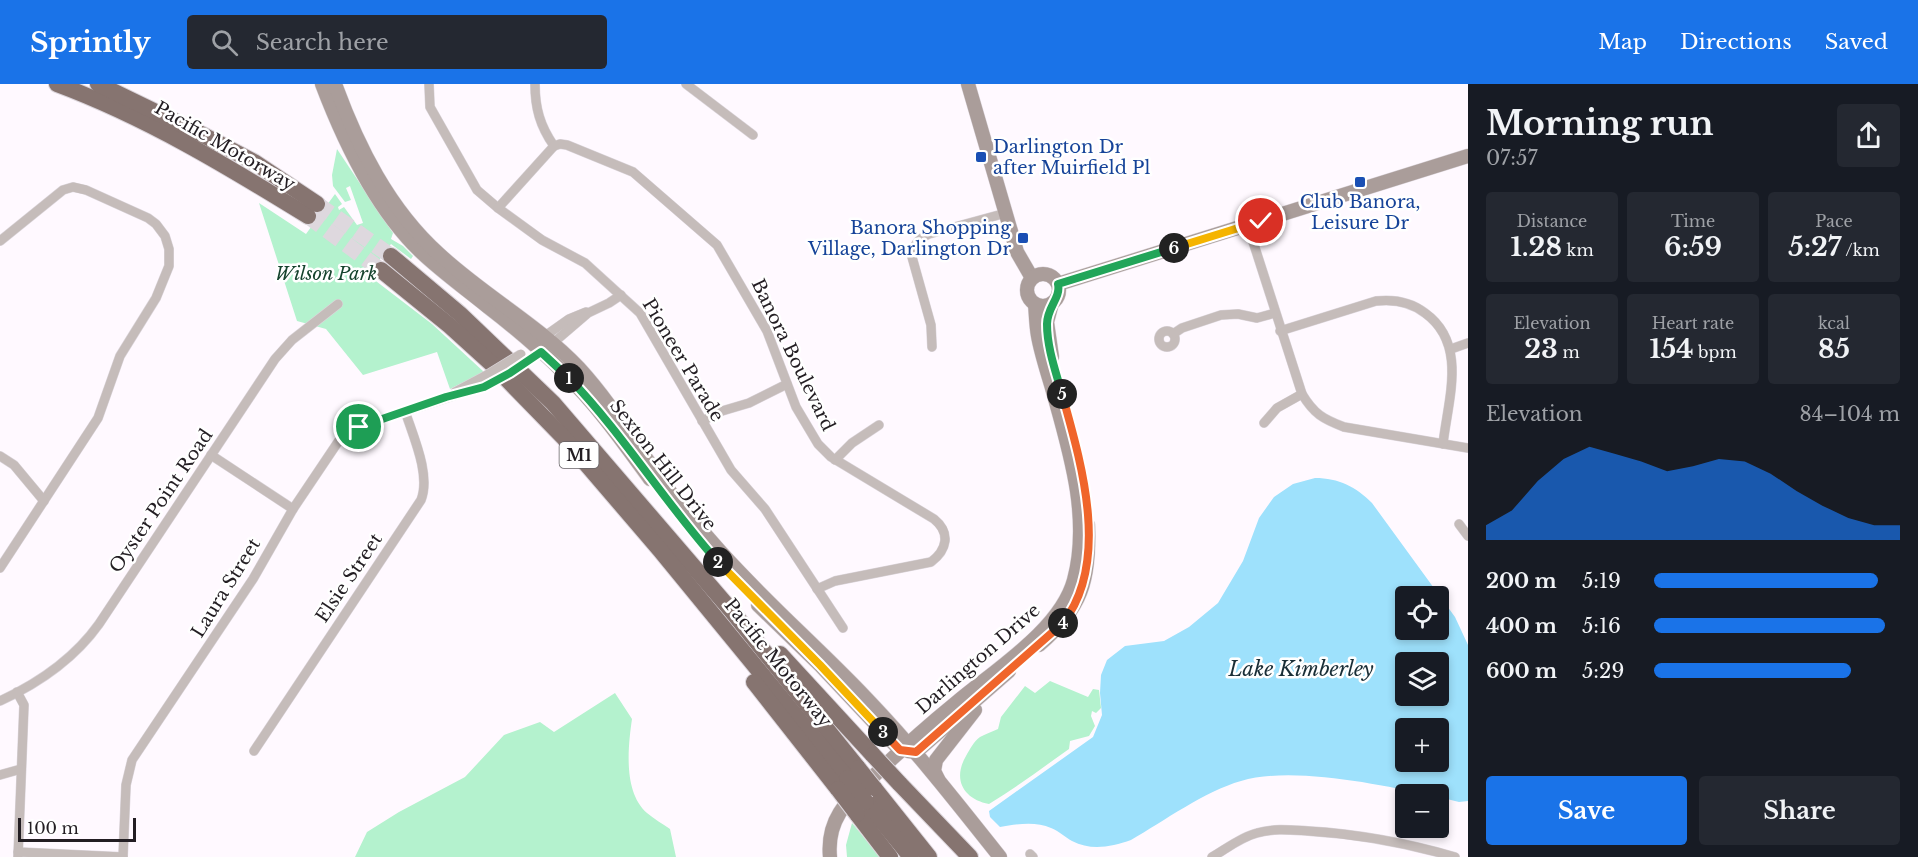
<!DOCTYPE html>
<html lang="en">
<head>
<meta charset="utf-8">
<style>
  body { margin:0; font-family:"Libre Baskerville",serif; background:#242831; color:#f1f3f6; height:100vh; display:flex; flex-direction:column; font-size:22px; white-space:nowrap }
  * { box-sizing:border-box; margin:0 }
  p { font-size:20px; color:#9ea1a6 }
  .icon { flex:none; width:33px; height:33px; fill:none; stroke:currentColor; stroke-width:2; stroke-linecap:round; stroke-linejoin:round }
  .map { position:relative; flex:1; overflow:hidden }
  .panel { display:flex; flex-direction:column; background:#171b24; width:450px }
  .panel>* { flex:none }
  .controls { position:absolute; left:1395px; top:502px; display:grid; gap:12px }
  .controls a { display:grid; place-items:center; width:54px; height:54px; border-radius:6px; background:#171b24; box-shadow:0 3px 9px #0003; font-size:30px }
  .scale { position:absolute; left:18px; bottom:15px; width:118px; box-sizing:border-box; padding-left:6px; border:3px solid #231e23; border-top:0; font-size:16px; line-height:21px; white-space:nowrap; color:#231e23; -webkit-text-stroke:4px #fff; paint-order:stroke }
  .pin { position:absolute; display:grid; place-items:center; width:51px; height:51px; color:#fff; margin:-26px; border:3px solid #fff; border-radius:50%; box-shadow:0 2px 6px #0007 }
  .km { position:absolute; width:30px; height:30px; margin:-15px; border-radius:50%; background:#222; color:#fff; font-size:16px; line-height:30px; text-align:center }
  .round { display:grid; place-items:center; flex:none; width:63px; height:63px; border-radius:6px; background:#242831 }
  .summary { display:flex; align-items:center; justify-content:space-between; height:102px; padding:0 18px }
  h1 { font-size:33px; font-weight:700; line-height:45px }
  .metrics { display:grid; grid-template-columns:repeat(3,1fr); gap:9px; height:102px; padding:6px 18px }
  .metrics div { display:grid; align-content:center; border-radius:6px; background:#242831; text-align:center }
  .metrics b { font-size:26px; font-weight:700 }
  .metrics small { font-size:16px; font-weight:400 }
  .metrics p { font-size:16px }
  .chart { height:168px; padding:12px 18px }
  .chart p { display:flex; justify-content:space-between }
  .chart svg { width:100%; height:108px; margin-top:6px; fill:#1a73e8; opacity:.7 }
  .action { display:flex; gap:12px; margin-top:auto; padding:12px 18px }
  .action a { flex:1; height:69px; border-radius:6px; background:#1a73e8; color:#fff; font-size:24px; font-weight:700; line-height:69px; text-align:center }
  .action a+a { background:#242831; color:#f1f3f6 }
  ul { padding:0 18px; list-style:none; font-size:20px }
  li { display:grid; grid-template-columns:96px 72px 1fr; align-items:center; height:45px }
  li i { height:15px; border-radius:8px; background:#1a73e8 }
  header { display:flex; align-items:center; gap:36px; box-sizing:border-box; height:84px; padding:0 30px; background:#1a73e8; color:#fff }
  header strong { font-size:28px }
  nav { display:flex; gap:33px; margin-inline-start:auto; font-size:21px }
  .search { width:420px; height:54px; background:#242831; display:flex; align-items:center; gap:15px; box-sizing:border-box; padding:0 21px; border-radius:6px; color:#9ea1a6; font-size:22px }
  main { display:flex; flex:1; min-height:0 }
  .map>svg:first-child { display:block }
  .green { fill:#b4f2ce }
  .water { fill:#9ee1fc; fill-rule:evenodd }
  .lines { fill:none; stroke-linecap:round; stroke-linejoin:round }
  .highway-tunnel { stroke:#ded8de; stroke-width:16; stroke-dasharray:16 8; stroke-linecap:butt }
  .street-casing { stroke:#dcd6dc; stroke-width:10 }
  .secondary-casing { stroke:#dcd6dc; stroke-width:15 }
  .highway-casing { stroke:#dcd6dc; stroke-width:18 }
  .street { stroke:#c5bcba; stroke-width:9 }
  .secondary { stroke:#aa9d9a; stroke-width:14 }
  .highway { stroke:#867470; stroke-width:16 }
  .street-bridge-casing { stroke:#dcd6dc; stroke-width:10; stroke-linecap:butt }
  .highway-bridge-casing { stroke:#dcd6dc; stroke-width:18; stroke-linecap:butt }
  .street-bridge { stroke:#c5bcba; stroke-width:9 }
  .highway-bridge { stroke:#867470; stroke-width:16 }
  .split-1-casing { stroke:#fff; stroke-width:12 }
  .split-2-casing { stroke:#fff; stroke-width:12 }
  .split-3-casing { stroke:#fff; stroke-width:12 }
  .split-4-casing { stroke:#fff; stroke-width:12 }
  .split-5-casing { stroke:#fff; stroke-width:12 }
  .split-6-casing { stroke:#fff; stroke-width:12 }
  .split-7-casing { stroke:#fff; stroke-width:12 }
  .split-1 { stroke:#22a559; stroke-width:8 }
  .split-2 { stroke:#22a559; stroke-width:8 }
  .split-3 { stroke:#f5b400; stroke-width:8 }
  .split-4 { stroke:#f0652b; stroke-width:8 }
  .split-5 { stroke:#f0652b; stroke-width:8 }
  .split-6 { stroke:#22a559; stroke-width:8 }
  .split-7 { stroke:#f5b400; stroke-width:8 }
  .transit-dot { fill:#1a4fb4; stroke:#fff; stroke-width:2 }
  .labels { text-anchor:middle; dominant-baseline:central; stroke-width:5; stroke-linejoin:round; paint-order:stroke }
  .shield { fill:#fff; stroke:#656265; stroke-width:1.5 }
  .shield-label { font-size:16px; font-weight:bold; fill:#231e23 }
  .street-label { font-size:18px; fill:#231e23; stroke:#fff }
  .transit-label { font-size:18px; fill:#164399; stroke:#fff; text-anchor:start }
  .park-label { font-size:18px; font-style:italic; fill:#15432d; stroke:#fff }
  .water-label { font-size:20px; font-style:italic; fill:#192e37; stroke:#fff }
</style>
</head>
<body>
<header>
<strong>Sprintly</strong>
<div class="search"><svg class="icon" aria-label="search" viewBox="0 0 24 24"><circle cx="10" cy="10" r="6"/><path d="M15 15l6 6"/></svg>Search here</div>
<nav><a>Map</a><a>Directions</a><a>Saved</a></nav>
</header>
<main>
<div class="map">
<svg width="1468" height="773" viewBox="0 0 1468 773">
  <rect width="100%" height="100%" fill="#fff9ff"/>
  <!-- green -->
  <g class="green">
    <path d="M337 65 393 149 391 155 403 162 413 172 411 175 391 160 368 191 432 240 484 288 450 305 437 268 363 291 326 245 297 237 259 119 306 150 335 110 342 120 338 123 339 126 344 123 357 141 363 139 350 102 346 104 351 116 345 118 333 102 332 91Z"/>
    <path d="M1050 597 1088 613 1093 605 1099 606 1101 624 1096 629 1092 627 1091 632 1095 642 1089 652 1070 657 1069 665C1042 684 1017 703 989 720 964 715 952 696 966 672 970 665 974 657 980 653 985 650 992 648 998 645L1001 633 1025 602 1035 609Z"/>
    <path d="M615 609 632 635C628 663 623 708 647 729 654 735 663 740 670 745L676 773H355L367 748 399 728 465 693 504 651 540 638 554 648Z"/>
    <path d="M852 739 880 773H847L846 761Z"/>
  </g>
  <!-- water -->
  <path class="water" d="M1315 394C1339 394 1356 403 1372 419L1455 533 1468 561V717L1459 718 1439 713 1438 711H1428C1378 700 1290 682 1241 697 1205 707 1164 737 1131 756 1111 763 1091 767 1072 757 1065 753 1059 747 1051 744 1036 737 1016 740 1000 743L990 733 989 727 1093 653 1102 631 1100 609 1101 591 1107 576 1125 562 1164 557 1189 543 1218 519 1243 477 1259 434 1274 413 1293 400ZM1406 513H1438V546H1406ZM1406 579H1438V612H1406ZM1406 645H1438V678H1406Z"/>
  <g class="lines">
    <!-- highway-tunnel -->
    <g class="highway-tunnel">
      <path d="M317 120 391 172"/>
      <path d="M308 132 381 186"/>
    </g>
    <!-- street casing -->
    <g class="street-casing">
      <g id="street">
        <path d="M429 0 430 23 477 106 498 124 542 156 585 179 640 229 731 386 765 425 843 544"/>
        <path d="M535 0C535 24 540 42 554 62"/>
        <path d="M686 0 753 51"/>
        <path d="M554 62 560 60 567 61 633 88 717 161 767 247 796 323 818 360 831 373 934 435C951 449 947 466 931 478L835 497 817 505"/>
        <path d="M498 124 554 62"/>
        <path d="M1248 142 1302 310C1314 330 1323 335 1344 343L1468 364"/>
        <path d="M0 157 63 106 73 103 86 106 148 134 156 140 165 152 169 165V182L156 214 120 272 98 334 0 484"/>
        <circle cx="1167" cy="255" r="8"/>
        <path d="M1280 247 1376 217C1394 215 1411 218 1425 229 1468 260 1448 315 1443 360"/>
        <path d="M1173 250 1182 244 1221 231 1238 230 1257 234 1275 229"/>
        <path d="M545 252 569 235 586 228"/>
        <path d="M553 259 588 229 609 219 621 211"/>
        <path d="M932 263 931 241 912 173C914 160 918 155 929 150L1006 129"/>
        <path d="M1451 265 1468 259"/>
        <path d="M455 308 485 292"/>
        <path d="M702 337 722 327 749 319 787 300"/>
        <path d="M1264 339 1277 324 1302 310"/>
        <path d="M211 371 293 425"/>
        <path d="M0 372 14 381 44 417"/>
        <path d="M835 376 852 359 879 341"/>
        <path d="M1459 440 1468 452"/>
        <path d="M17 608 24 621 18 773"/>
        <path d="M0 617C39 599 74 575 99 540L275 275 292 256 338 220"/>
        <path d="M254 667 421 416C431 391 413 352 405 327"/>
        <path d="M0 691 21 685"/>
        <path d="M18 768 123 773"/>
        <path d="M1030 770 1033 773"/>
        <path d="M123 773 126 701 132 676 253 495 293 425 338 358 346 350 359 343 492 299"/>
        <path d="M1212 773C1226 765 1241 753 1257 749 1274 744 1291 746 1308 747 1358 750 1407 759 1455 773"/>
      </g>
    </g>
    <!-- secondary casing -->
    <g class="secondary-casing">
      <g id="secondary">
        <path d="M322 0C344 58 376 125 421 168 442 188 466 205 488 223 514 243 540 265 564 289 597 321 623 358 650 395"/>
        <path d="M335 0C358 63 389 125 439 170 483 211 537 240 579 284 613 321 638 365 668 405 681 423 696 440 711 457 759 513 816 561 867 615 915 665 957 719 1000 773"/>
        <path d="M968 0 1017 168 1032 194"/>
        <circle cx="1043" cy="206" r="16"/>
        <path d="M1058 200 1468 72"/>
        <path d="M1052 273 1047 238 1052 219"/>
        <path d="M758 521 820 581 900 666"/>
        <path d="M1039 561C1082 524 1090 496 1088 441"/>
        <path d="M908 667 916 668 1009 587"/>
        <path d="M938 695 934 687 936 676 975 626"/>
        <path d="M830 773C826 731 852 713 879 687 904 663 930 640 957 618 995 586 1061 545 1074 496 1091 433 1069 365 1052 304 1047 287 1041 269 1038 252 1036 241 1036 231 1035 220"/>
      </g>
    </g>
    <!-- highway casing -->
    <g class="highway-casing">
      <g id="highway">
        <path d="M57 0C146 33 227 82 308 132"/>
        <path d="M98 0 201 50 254 78 317 120"/>
        <path d="M391 172 460 230 553 319 730 525 858 684"/>
        <path d="M381 186 450 242 493 281 564 354 660 466 847 694"/>
        <path d="M780 570 873 671"/>
        <path d="M754 598 838 705"/>
        <path d="M899 699 970 773"/>
        <path d="M874 704 929 773"/>
        <path d="M866 718 911 773"/>
        <path d="M857 730 890 773"/>
      </g>
    </g>
    <!-- street -->
    <use href="#street" class="street"/>
    <!-- secondary -->
    <use href="#secondary" class="secondary"/>
    <!-- highway -->
    <use href="#highway" class="highway"/>
    <!-- street-bridge casing -->
    <g class="street-bridge-casing">
      <g id="street-bridge">
        <path d="M485 292 521 270"/>
        <path d="M492 299 528 277"/>
      </g>
    </g>
    <!-- highway-bridge casing -->
    <g class="highway-bridge-casing">
      <g id="highway-bridge">
        <path d="M873 671 899 699"/>
        <path d="M858 684 874 704"/>
        <path d="M847 694 866 718"/>
        <path d="M838 705 857 730"/>
      </g>
    </g>
    <!-- street-bridge -->
    <use href="#street-bridge" class="street-bridge"/>
    <!-- highway-bridge -->
    <use href="#highway-bridge" class="highway-bridge"/>
  </g>
  <g class="lines">
    <!-- split-1 casing -->
    <g class="split-1-casing">
      <path id="split-1" d="M359 343 446 313 484 303 510 289 541 268 569 294"/>
    </g>
    <!-- split-2 casing -->
    <g class="split-2-casing">
      <path id="split-2" d="M569 294C624 351 665 419 718 478"/>
    </g>
    <!-- split-3 casing -->
    <g class="split-3-casing">
      <path id="split-3" d="M718 478 820 581 883 648"/>
    </g>
    <!-- split-4 casing -->
    <g class="split-4-casing">
      <path id="split-4" d="M883 648 900 666 916 668 1063 539"/>
    </g>
    <!-- split-5 casing -->
    <g class="split-5-casing">
      <path id="split-5" d="M1062 310C1081 378 1111 477 1063 539"/>
    </g>
    <!-- split-6 casing -->
    <g class="split-6-casing">
      <path id="split-6" d="M1062 310C1056 288 1047 264 1047 240 1047 223 1061 214 1058 200L1174 164"/>
    </g>
    <!-- split-7 casing -->
    <g class="split-7-casing">
      <path id="split-7" d="M1174 164 1261 137"/>
    </g>
    <!-- split-1 -->
    <use href="#split-1" class="split-1"/>
    <!-- split-2 -->
    <use href="#split-2" class="split-2"/>
    <!-- split-3 -->
    <use href="#split-3" class="split-3"/>
    <!-- split-4 -->
    <use href="#split-4" class="split-4"/>
    <!-- split-5 -->
    <use href="#split-5" class="split-5"/>
    <!-- split-6 -->
    <use href="#split-6" class="split-6"/>
    <!-- split-7 -->
    <use href="#split-7" class="split-7"/>
  </g>
  <!-- markers -->
  <g class="transit-dot">
    <rect x="975" y="67" width="12" height="12" rx="3"/>
    <rect x="1354" y="92" width="12" height="12" rx="3"/>
    <rect x="1017" y="148" width="12" height="12" rx="3"/>
  </g>
  <g class="labels">
    <!-- shield labels -->
    <rect class="shield" x="559.5" y="358" width="39" height="26" rx="4.5"/>
    <g class="shield-label">
      <text x="579" y="371">M1</text>
    </g>
    <!-- street labels -->
    <g class="street-label">
      <text transform="translate(225 62) rotate(30)">Pacific Motorway</text>
      <text transform="translate(793 271) rotate(64)">Banora Boulevard</text>
      <text transform="translate(683 276) rotate(59)">Pioneer Parade</text>
      <text transform="translate(663 381) rotate(52)">Sexton Hill Drive</text>
      <text transform="translate(161 417) rotate(-56)">Oyster Point Road</text>
      <text transform="translate(349 494) rotate(-56)">Elsie Street</text>
      <text transform="translate(226 504) rotate(-58)">Laura Street</text>
      <text transform="translate(978 575) rotate(-41)">Darlington Drive</text>
      <text transform="translate(778 579) rotate(51)">Pacific Motorway</text>
    </g>
    <!-- transit labels -->
    <g class="transit-label">
      <text x="993" y="63">Darlington Dr<tspan x="993" dy="21">after Muirfield Pl</tspan></text>
      <text x="1360" y="118" text-anchor="middle">Club Banora,<tspan x="1360" dy="21">Leisure Dr</tspan></text>
      <text x="1011" y="144" text-anchor="end">Banora Shopping<tspan x="1011" dy="21">Village, Darlington Dr</tspan></text>
    </g>
    <!-- park labels -->
    <g class="park-label">
      <text x="326" y="190">Wilson Park</text>
    </g>
    <!-- water labels -->
    <g class="water-label">
      <text x="1301" y="585">Lake Kimberley</text>
    </g>
  </g>
</svg>
<div class="controls">
<a><svg class="icon" aria-label="locate" viewBox="0 0 24 24"><circle cx="12" cy="12" r="6"/><path d="M12 2v4M12 18v4M2 12h4M18 12h4"/></svg></a>
<a><svg class="icon" aria-label="layers" viewBox="0 0 24 24"><path d="M12 4l9 5-9 5-9-5zM3 14l9 5 9-5"/></svg></a>
<a>+</a>
<a>−</a>
</div>
<div class="scale">100 m</div>
<div class="pin" style="left:359px;top:343px;background:#1e9e55"><svg class="icon" aria-label="arrive" viewBox="0 0 24 24"><path d="M6 21V4h12l-3 4 3 4H6"/></svg></div>
<div class="pin" style="left:1261px;top:137px;background:#d93025"><svg class="icon" aria-label="check" viewBox="0 0 24 24"><path d="M5 12l5 5 9-10"/></svg></div>
<b class="km" style="left:569px;top:294px">1</b>
<b class="km" style="left:718px;top:478px">2</b>
<b class="km" style="left:883px;top:648px">3</b>
<b class="km" style="left:1063px;top:539px">4</b>
<b class="km" style="left:1062px;top:310px">5</b>
<b class="km" style="left:1174px;top:164px">6</b>
</div>
<section class="panel">
<div class="summary"><div><h1>Morning run</h1><p>07:57</p></div><a class="round"><svg class="icon" aria-label="share" viewBox="0 0 24 24"><path d="M12 15V3M7 8l5-5 5 5M5 13v7h14v-7"/></svg></a></div>
<div class="metrics">
<div><p>Distance</p><b>1.28<small> km</small></b></div>
<div><p>Time</p><b>6:59</b></div>
<div><p>Pace</p><b>5:27<small> /km</small></b></div>
</div>
<div class="metrics">
<div><p>Elevation</p><b>23<small> m</small></b></div>
<div><p>Heart rate</p><b>154<small> bpm</small></b></div>
<div><p>kcal</p><b>85</b></div>
</div>
<div class="chart"><p><span>Elevation</span>84–104 m</p>
<svg viewBox="0 0 160 44" preserveAspectRatio="none"><path d="M0 44V38L10 32L20 20L30 11L40 6L50 9L60 12L70 16L80 14L90 11L100 12L110 17L120 24L130 30L140 35L150 38L160 38V44z"/></svg>
</div>
<ul>
<li><b>200 m</b>5:19<i style="width:91%"></i></li>
<li><b>400 m</b>5:16<i style="width:94%"></i></li>
<li><b>600 m</b>5:29<i style="width:80%"></i></li>
</ul>
<div class="action"><a>Save</a><a>Share</a></div>
</section>
</main>
</body>
</html>
